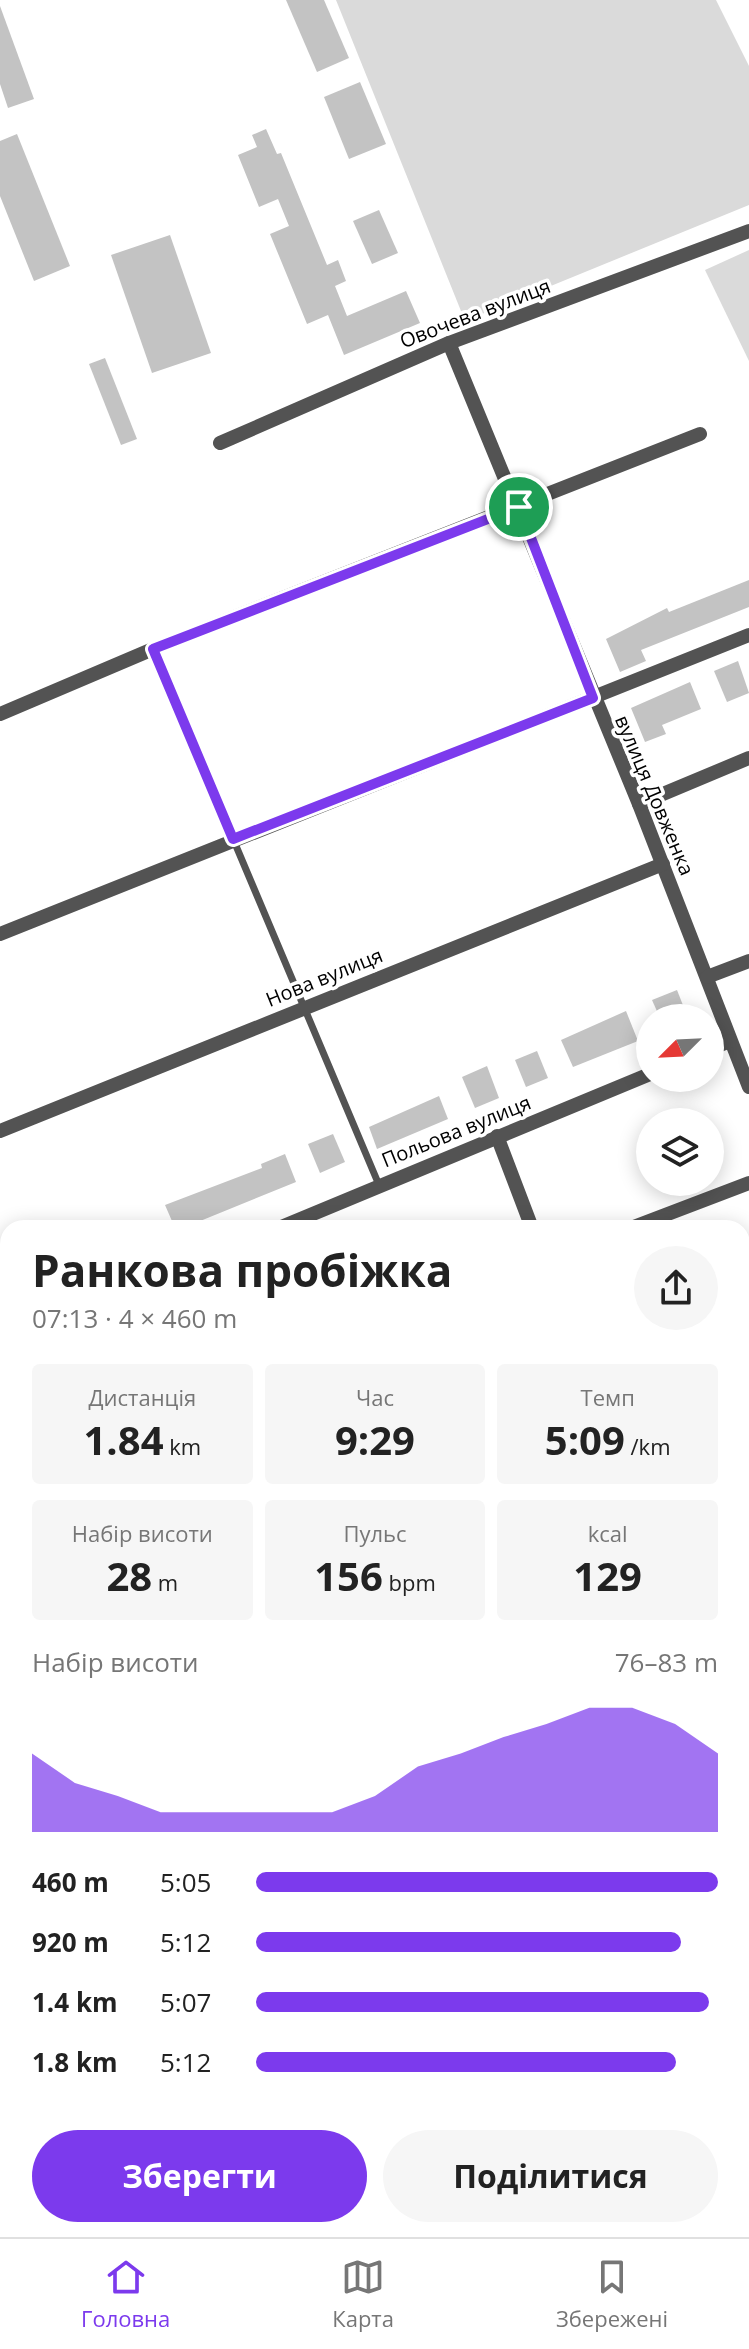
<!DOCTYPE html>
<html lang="uk">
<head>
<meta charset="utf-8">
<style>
  body { margin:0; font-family:"Open Sans",sans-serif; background:#f6f6f6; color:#222; height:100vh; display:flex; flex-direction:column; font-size:30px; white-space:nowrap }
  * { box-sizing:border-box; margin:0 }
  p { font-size:26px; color:#767676 }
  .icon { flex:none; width:44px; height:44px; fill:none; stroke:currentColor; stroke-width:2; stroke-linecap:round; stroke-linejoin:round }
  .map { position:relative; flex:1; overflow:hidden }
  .drawer { position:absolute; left:0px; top:1220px; width:750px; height:1018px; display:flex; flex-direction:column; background:#fff; border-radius:24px 24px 0 0; box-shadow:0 4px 20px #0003 }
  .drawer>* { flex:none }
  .needle { width:52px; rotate:246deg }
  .tools { position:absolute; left:636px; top:1004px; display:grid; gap:16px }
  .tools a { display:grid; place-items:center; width:88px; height:88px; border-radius:50%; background:#fff; box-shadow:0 4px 20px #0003; font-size:40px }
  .pin { position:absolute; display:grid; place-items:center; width:68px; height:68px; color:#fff; margin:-34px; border:4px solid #fff; border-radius:50%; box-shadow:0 2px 8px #0007 }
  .round { display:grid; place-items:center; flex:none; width:84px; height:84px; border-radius:42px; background:#f6f6f6 }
  .head { display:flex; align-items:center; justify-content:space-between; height:136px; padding:0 32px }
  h1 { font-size:44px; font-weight:700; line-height:60px }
  .metrics { display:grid; grid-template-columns:repeat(3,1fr); gap:12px; height:136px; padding:8px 32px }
  .metrics div { display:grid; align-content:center; border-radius:8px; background:#f6f6f6; text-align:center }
  .metrics b { font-size:40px; font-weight:700 }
  .metrics small { font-size:22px; font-weight:400 }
  .metrics p { font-size:22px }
  .chart { height:224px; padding:16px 32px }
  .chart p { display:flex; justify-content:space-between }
  .chart svg { width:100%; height:144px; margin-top:8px; fill:#7c3aed; opacity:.7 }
  .cta { display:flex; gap:16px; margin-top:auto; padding:16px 32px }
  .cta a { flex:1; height:92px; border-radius:48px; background:#7c3aed; color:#fff; font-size:32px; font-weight:700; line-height:92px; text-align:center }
  .cta a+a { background:#f6f6f6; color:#222 }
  ul { padding:0 32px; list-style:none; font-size:26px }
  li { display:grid; grid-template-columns:128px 96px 1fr; align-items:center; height:60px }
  li i { height:20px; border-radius:10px; background:#7c3aed }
  .tabs { display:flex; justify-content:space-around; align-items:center; height:112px; border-top:2px solid #e0e0e0; background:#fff; font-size:22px; color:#767676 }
  .tabs a { display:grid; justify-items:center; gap:4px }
  .tabs .selected { color:#7c3aed }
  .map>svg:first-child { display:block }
  .green { fill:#dadada }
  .building { fill:#c3c3c3 }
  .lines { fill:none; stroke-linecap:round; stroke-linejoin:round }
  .path { stroke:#757575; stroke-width:3; stroke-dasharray:2 4; stroke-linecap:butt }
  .lane { stroke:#535353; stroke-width:7 }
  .street { stroke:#535353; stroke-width:14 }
  .route-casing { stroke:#fff; stroke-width:16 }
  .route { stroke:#7c3aed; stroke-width:10 }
  .labels { text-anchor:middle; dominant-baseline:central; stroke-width:7; stroke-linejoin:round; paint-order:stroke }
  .street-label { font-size:20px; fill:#000; stroke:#fff }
</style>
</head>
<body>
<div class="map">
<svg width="749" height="2237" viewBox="0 0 749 2237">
  <rect width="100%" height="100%" fill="#fff"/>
  <!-- green -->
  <g class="green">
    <path d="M336 0H716L749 66V205L465 321Z"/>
    <path d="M749 250V361L705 270Z"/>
    <path d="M749 2088V2237H562L580 2230H742V2091Z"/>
  </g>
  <!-- building -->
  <g class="building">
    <path d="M286 0H324L349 58 317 72Z"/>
    <path d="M0 6 34 99 8 108 0 84Z"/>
    <path d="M360 82 386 144 349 159 324 97Z"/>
    <path d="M266 129 277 154 281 153 327 265 338 260 346 281 335 286 347 316 406 291 420 323 344 355 328 315 307 324 270 234 289 226 278 199 259 207 238 155 257 147 252 135Z"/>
    <path d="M17 134 70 266 34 281 0 196V141Z"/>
    <path d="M379 210 398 253 372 264 353 221Z"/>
    <path d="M170 235 211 353 152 373 111 255Z"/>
    <path d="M105 358 137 439 121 445 89 364Z"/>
    <path d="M749 580V607L641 650 646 661 620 672 606 639 667 608 669 612Z"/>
    <path d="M738 661 749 693 727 702 714 671Z"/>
    <path d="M690 682 701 709 662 725 666 734 645 742 631 708Z"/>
    <path d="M677 990 688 1018H660L652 1000Z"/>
    <path d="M626 1011 638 1041 573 1067 561 1040Z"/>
    <path d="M537 1051 548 1078 526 1087 515 1060Z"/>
    <path d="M487 1066 499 1098 475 1108 462 1077Z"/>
    <path d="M439 1096 448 1119 377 1149 369 1127Z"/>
    <path d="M333 1134 345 1162 320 1173 308 1144Z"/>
    <path d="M285 1154 296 1182 183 1228H175L165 1205 262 1168 261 1164Z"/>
  </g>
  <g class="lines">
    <!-- path -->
    <g class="path">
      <path d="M742 1830 749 1827"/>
      <path d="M0 2184 8 2181"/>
      <path d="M376 2230 379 2237"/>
      <path d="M434 2230 436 2237"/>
      <path d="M0 2235 12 2230"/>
    </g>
    <!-- lane -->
    <g class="lane">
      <path d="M153 649 379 1185"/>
      <path d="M0 2136 8 2133"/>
      <path d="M87 2230 90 2237"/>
      <path d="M280 2230 283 2237"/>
      <path d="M242 2237 260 2230"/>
    </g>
    <!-- street -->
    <g class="street">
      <path d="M449 343 639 804 749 1087"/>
      <path d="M220 443 449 343 749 231"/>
      <path d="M0 714 153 649 700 434"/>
      <path d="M639 804 749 758"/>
      <path d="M0 934 749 635"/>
      <path d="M707 977 749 961"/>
      <path d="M710 1049 730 1041"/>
      <path d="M0 1131 663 864"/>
      <path d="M497 1136 532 1228"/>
      <path d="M279 1228 650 1074"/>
      <path d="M631 1228 749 1183"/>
      <path d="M0 1309 8 1329"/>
      <path d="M0 1347 8 1344"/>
      <path d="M742 1418 749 1415"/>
      <path d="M742 1656 749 1652"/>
      <path d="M0 1950 8 1946"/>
      <path d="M409 2230 412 2237"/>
    </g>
  </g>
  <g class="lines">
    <!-- route casing -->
    <g class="route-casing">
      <path id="route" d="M519 507 593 698 233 839 153 649Z"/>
    </g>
    <!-- route -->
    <use href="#route" class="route"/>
  </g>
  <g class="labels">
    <!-- street labels -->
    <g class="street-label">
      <text transform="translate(475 313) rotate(-21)">Овочева вулиця</text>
      <text transform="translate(655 795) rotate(67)">вулиця Довженка</text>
      <text transform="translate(324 977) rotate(-22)">Нова вулиця</text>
      <text transform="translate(456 1131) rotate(-22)">Польова вулиця</text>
    </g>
  </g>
</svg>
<div class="tools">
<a><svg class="needle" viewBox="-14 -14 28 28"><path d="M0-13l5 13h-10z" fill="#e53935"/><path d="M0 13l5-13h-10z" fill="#767676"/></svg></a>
<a><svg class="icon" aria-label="layers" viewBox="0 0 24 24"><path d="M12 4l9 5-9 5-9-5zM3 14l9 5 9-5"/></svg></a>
</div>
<div class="pin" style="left:519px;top:507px;background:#1e9e55"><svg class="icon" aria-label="arrive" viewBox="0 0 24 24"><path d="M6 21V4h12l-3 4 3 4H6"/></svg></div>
<section class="drawer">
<div class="head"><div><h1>Ранкова пробіжка</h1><p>07:13 · 4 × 460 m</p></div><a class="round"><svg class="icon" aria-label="share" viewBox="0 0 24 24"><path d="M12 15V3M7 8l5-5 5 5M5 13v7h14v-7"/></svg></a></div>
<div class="metrics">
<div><p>Дистанція</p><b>1.84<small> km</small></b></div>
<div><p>Час</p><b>9:29</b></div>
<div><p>Темп</p><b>5:09<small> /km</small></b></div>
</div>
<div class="metrics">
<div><p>Набір висоти</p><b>28<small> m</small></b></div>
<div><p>Пульс</p><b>156<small> bpm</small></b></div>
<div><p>kcal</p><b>129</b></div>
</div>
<div class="chart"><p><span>Набір висоти</span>76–83 m</p>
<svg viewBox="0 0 160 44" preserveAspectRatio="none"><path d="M0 44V20L10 29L20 33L30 38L40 38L50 38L60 38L70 38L80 33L90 24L100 20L110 15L120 11L130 6L140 6L150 11L160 20V44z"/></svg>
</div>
<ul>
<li><b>460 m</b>5:05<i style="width:100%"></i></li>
<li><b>920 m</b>5:12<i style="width:92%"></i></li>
<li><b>1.4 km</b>5:07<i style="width:98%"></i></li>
<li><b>1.8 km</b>5:12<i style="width:91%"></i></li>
</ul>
<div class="cta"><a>Зберегти</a><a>Поділитися</a></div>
</section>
</div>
<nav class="tabs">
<a class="selected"><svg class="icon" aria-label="home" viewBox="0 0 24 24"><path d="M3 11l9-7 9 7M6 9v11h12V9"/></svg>Головна</a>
<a><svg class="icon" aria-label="map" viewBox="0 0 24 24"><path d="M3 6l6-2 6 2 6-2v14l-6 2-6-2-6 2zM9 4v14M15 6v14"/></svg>Карта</a>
<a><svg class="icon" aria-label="saved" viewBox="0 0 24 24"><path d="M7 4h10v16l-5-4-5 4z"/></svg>Збережені</a>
</nav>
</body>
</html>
